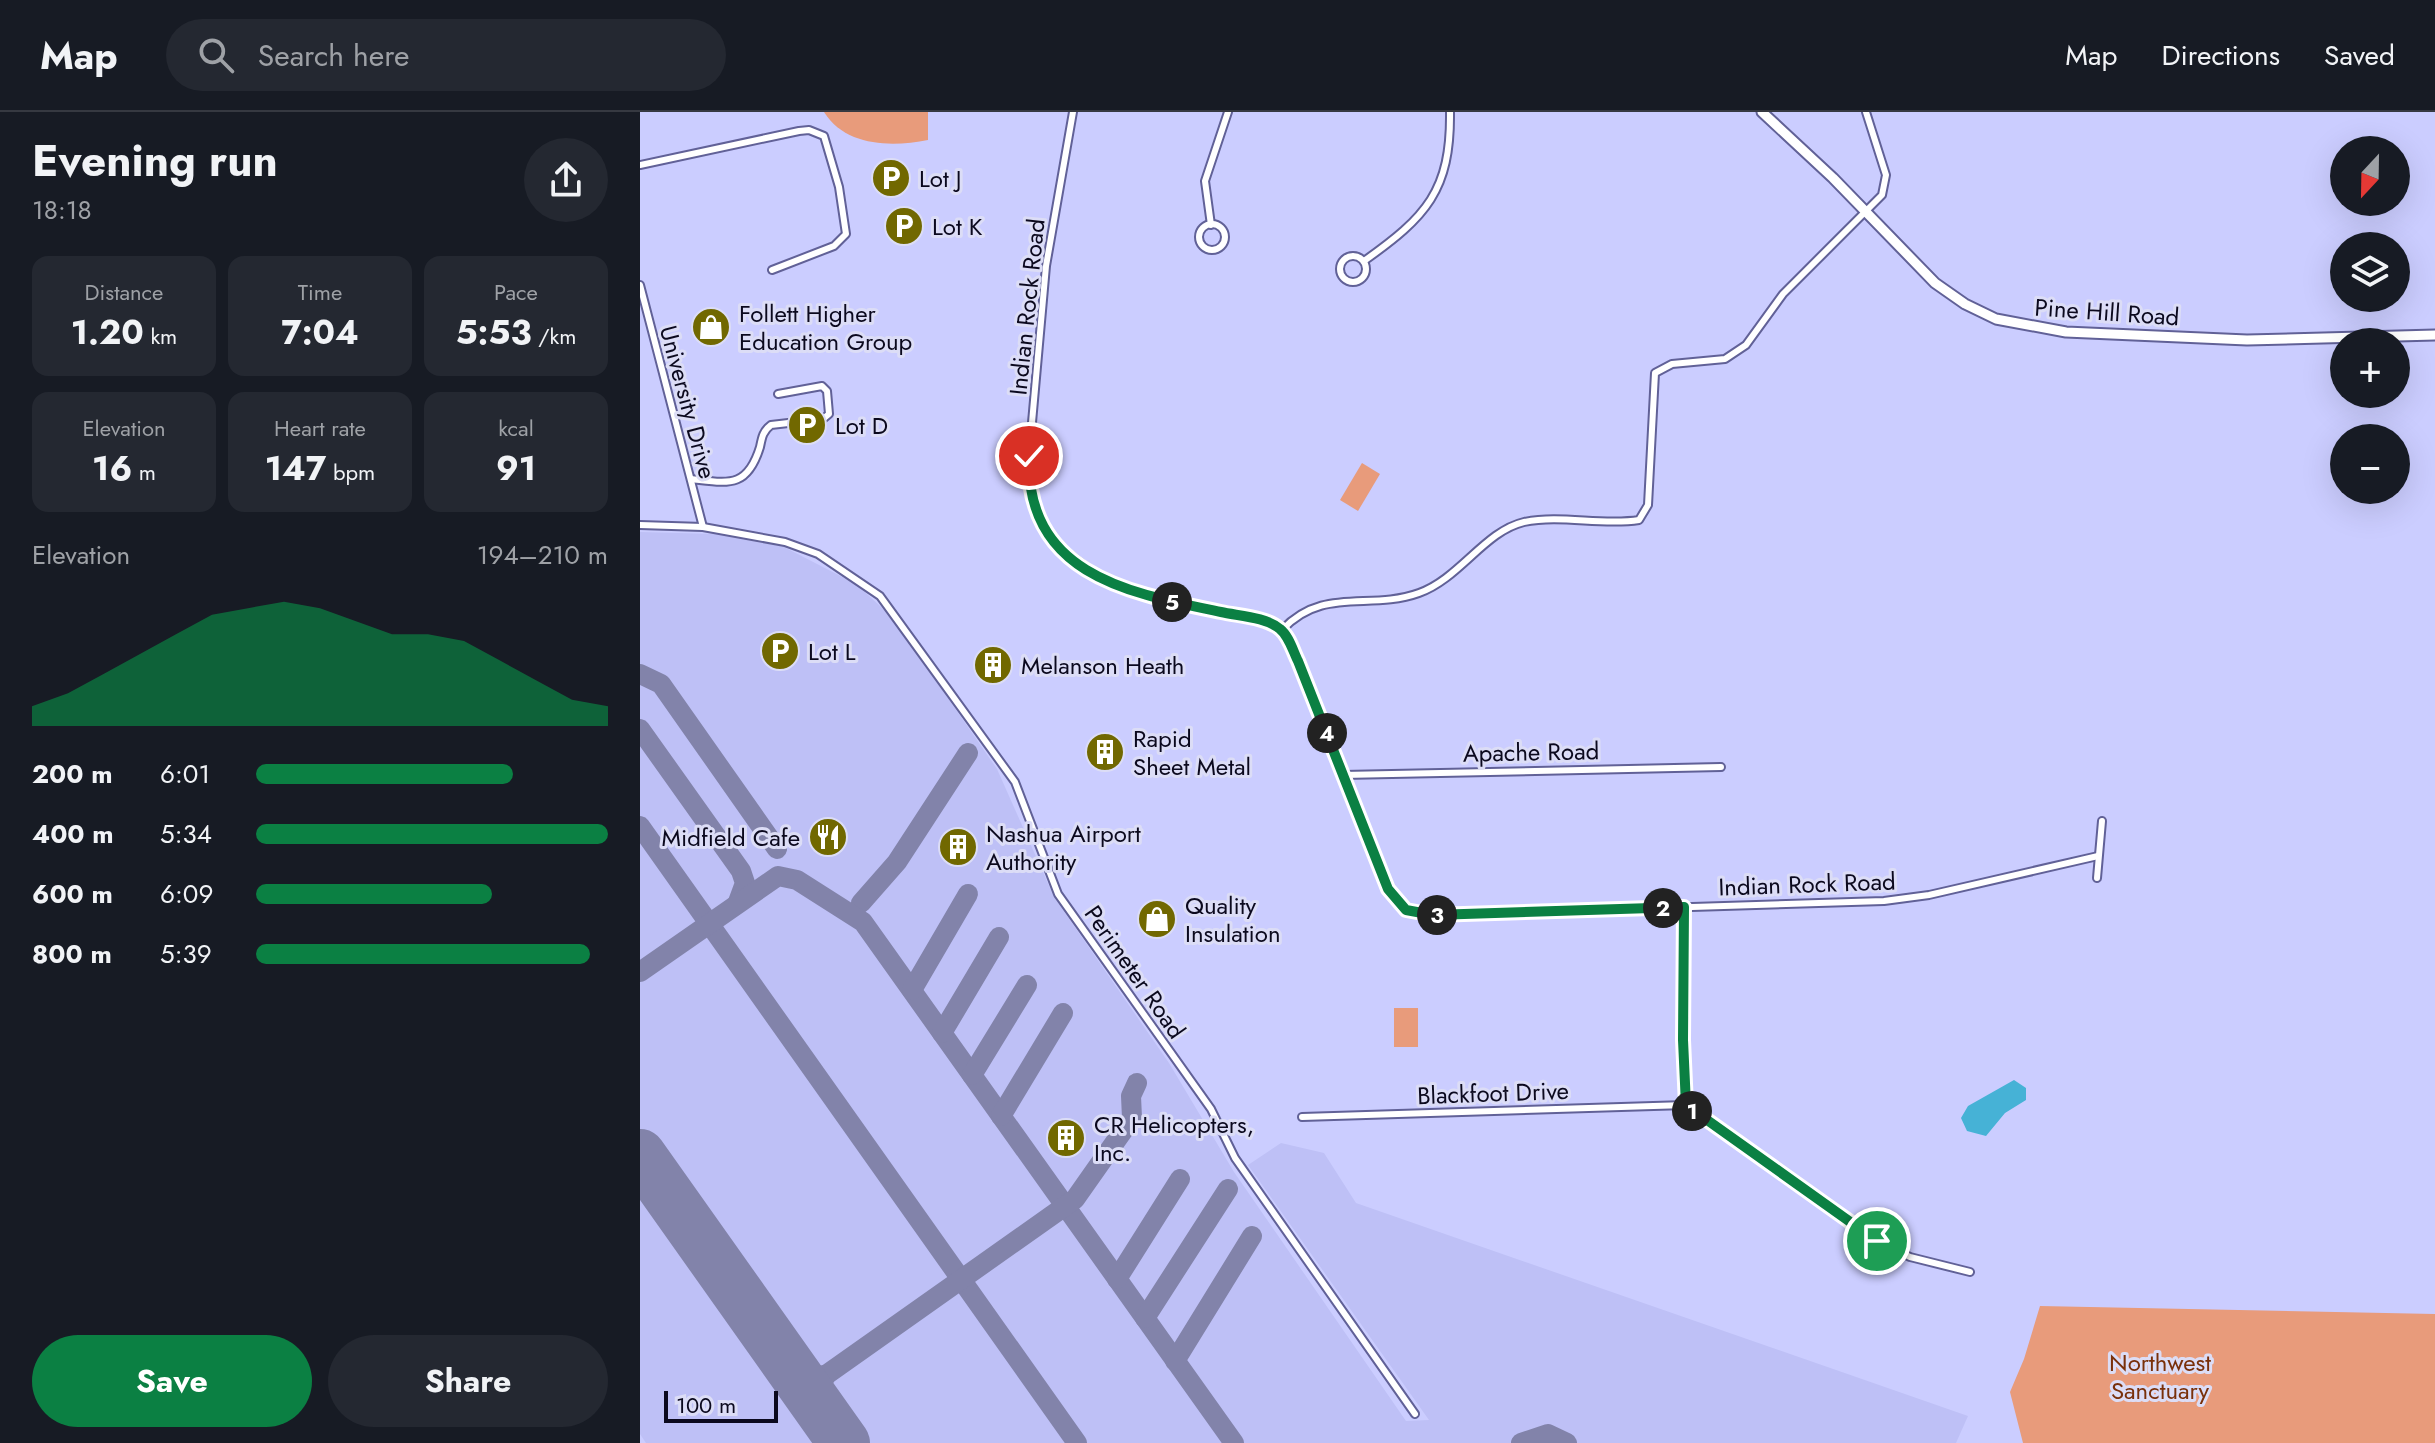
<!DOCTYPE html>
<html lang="en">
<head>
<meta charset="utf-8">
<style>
  body { margin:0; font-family:Jost,sans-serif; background:#242831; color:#f1f3f6; height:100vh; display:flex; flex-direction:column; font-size:30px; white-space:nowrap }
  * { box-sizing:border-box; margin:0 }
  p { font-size:26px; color:#9ea1a6 }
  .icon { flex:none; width:44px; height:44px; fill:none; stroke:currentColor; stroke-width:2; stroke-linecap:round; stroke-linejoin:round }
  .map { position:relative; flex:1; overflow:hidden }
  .sheet { display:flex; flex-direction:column; background:#171b24; width:640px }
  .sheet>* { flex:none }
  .needle { width:52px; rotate:202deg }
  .fabs { position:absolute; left:1690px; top:24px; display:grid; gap:16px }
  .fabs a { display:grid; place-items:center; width:80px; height:80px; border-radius:50%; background:#171b24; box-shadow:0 8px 32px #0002; font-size:40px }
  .scale { position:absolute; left:24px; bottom:20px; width:114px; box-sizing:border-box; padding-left:8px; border:4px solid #0b091e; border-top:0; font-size:22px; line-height:28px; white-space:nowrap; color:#0b091e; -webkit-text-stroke:6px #dcddf6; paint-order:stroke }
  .pin { position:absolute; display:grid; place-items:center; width:68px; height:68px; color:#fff; margin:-34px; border:4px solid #fff; border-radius:50%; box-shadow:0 2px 8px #0007 }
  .km { position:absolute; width:40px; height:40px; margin:-20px; border-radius:50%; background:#222; color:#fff; font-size:22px; line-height:40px; text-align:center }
  .round { display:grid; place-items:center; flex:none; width:84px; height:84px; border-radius:42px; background:#242831 }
  .summary { display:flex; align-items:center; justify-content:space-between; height:136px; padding:0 32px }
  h1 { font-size:44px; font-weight:700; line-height:60px }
  .stats { display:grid; grid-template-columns:repeat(3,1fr); gap:12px; height:136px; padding:8px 32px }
  .stats div { display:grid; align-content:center; border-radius:16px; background:#242831; text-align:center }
  .stats b { font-size:34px; font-weight:700 }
  .stats small { font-size:22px; font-weight:400 }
  .stats p { font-size:22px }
  .chart { height:224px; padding:16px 32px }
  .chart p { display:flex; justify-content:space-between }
  .chart svg { width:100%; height:144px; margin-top:8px; fill:#0b8043; opacity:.7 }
  .primary-button { display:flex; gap:16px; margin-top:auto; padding:16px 32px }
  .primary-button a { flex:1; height:92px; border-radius:48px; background:#0b8043; color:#fff; font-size:32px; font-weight:700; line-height:92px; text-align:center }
  .primary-button a+a { background:#242831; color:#f1f3f6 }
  ul { padding:0 32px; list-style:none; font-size:26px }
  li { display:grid; grid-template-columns:128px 96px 1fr; align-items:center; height:60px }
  li i { height:20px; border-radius:10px; background:#0b8043 }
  header { display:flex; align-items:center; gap:48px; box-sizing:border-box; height:112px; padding:0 40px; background:#171b24; border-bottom:2px solid #363941 }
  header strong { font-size:38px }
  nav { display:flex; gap:44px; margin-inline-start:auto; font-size:28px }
  .search { width:560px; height:72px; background:#242831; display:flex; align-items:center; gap:20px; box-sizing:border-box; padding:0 28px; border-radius:44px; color:#9ea1a6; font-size:30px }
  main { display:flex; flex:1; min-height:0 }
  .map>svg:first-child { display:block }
  .built { fill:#bec0f6 }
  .green { fill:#e89b7b }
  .water { fill:#46b2d6 }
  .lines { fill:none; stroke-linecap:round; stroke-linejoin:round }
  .taxiway { stroke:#8283aa; stroke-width:20 }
  .runway { stroke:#8283aa; stroke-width:52 }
  .street-casing { stroke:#616197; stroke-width:10 }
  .secondary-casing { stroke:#616197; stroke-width:13 }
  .street { stroke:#fff; stroke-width:6 }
  .secondary { stroke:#fff; stroke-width:9 }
  .route-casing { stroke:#fff; stroke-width:16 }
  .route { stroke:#0b8043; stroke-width:10 }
  .labels { text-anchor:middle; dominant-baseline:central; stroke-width:6; stroke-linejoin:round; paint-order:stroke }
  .poi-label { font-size:24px; fill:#0b091e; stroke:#dcddf6; text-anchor:start }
  .street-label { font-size:24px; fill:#0b091e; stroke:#dcddf6 }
  .park-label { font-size:24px; fill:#79300a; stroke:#dcddf6 }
</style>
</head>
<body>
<header>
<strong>Map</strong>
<div class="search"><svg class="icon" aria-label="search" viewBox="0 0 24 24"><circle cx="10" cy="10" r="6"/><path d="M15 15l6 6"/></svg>Search here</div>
<nav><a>Map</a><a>Directions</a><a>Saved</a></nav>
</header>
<main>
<section class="sheet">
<div class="summary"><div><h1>Evening run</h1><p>18:18</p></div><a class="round"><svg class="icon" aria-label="share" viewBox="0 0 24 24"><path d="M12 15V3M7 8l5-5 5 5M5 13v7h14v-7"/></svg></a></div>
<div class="stats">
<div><p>Distance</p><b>1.20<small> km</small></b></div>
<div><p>Time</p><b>7:04</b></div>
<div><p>Pace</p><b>5:53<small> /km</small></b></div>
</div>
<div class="stats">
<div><p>Elevation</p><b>16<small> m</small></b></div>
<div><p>Heart rate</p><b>147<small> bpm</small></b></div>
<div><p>kcal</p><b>91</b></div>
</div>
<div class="chart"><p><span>Elevation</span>194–210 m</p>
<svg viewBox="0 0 160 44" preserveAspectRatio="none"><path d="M0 44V38L10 34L20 28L30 22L40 16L50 10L60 8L70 6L80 8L90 12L100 16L110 16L120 18L130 24L140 30L150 36L160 38V44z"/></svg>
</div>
<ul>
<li><b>200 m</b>6:01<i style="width:73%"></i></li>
<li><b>400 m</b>5:34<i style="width:100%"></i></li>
<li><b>600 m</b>6:09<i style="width:67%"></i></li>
<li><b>800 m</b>5:39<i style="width:95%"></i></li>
</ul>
<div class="primary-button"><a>Save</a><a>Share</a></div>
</section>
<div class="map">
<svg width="1795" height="1331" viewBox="0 0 1795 1331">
  <rect width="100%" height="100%" fill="#cbcdff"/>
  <!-- built -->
  <path class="built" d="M0 420 76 422 144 435 216 472 252 505 357 657 414 785 529 951 594 1060 766 1309 789 1308 608 1053 641 1031 684 1041 716 1091 1328 1304 1316 1331H6L0 1322Z"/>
  <!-- green -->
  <g class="green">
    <path d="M184 0H288V28C252 35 206 35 184 0Z"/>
    <path d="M722 351 740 362 718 399 700 388Z"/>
    <rect x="754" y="896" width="24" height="39"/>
    <path d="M1400 1194 1795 1202V1331H1383L1370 1280 1384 1247Z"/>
  </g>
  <!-- water -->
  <path class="water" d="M1374 968 1386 976V988L1365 1001 1346 1024 1327 1019 1321 1006 1328 994Z"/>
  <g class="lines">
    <!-- taxiway -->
    <g class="taxiway">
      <path d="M0 562 21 572 137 737"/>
      <path d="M0 617 101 759 105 771 98 790"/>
      <path d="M0 714 437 1331"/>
      <path d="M221 791 257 750 328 641"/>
      <path d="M0 860 138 764 157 768 223 810 594 1331"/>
      <path d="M272 878 328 782"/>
      <path d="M302 921 359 825"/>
      <path d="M332 963 387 873"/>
      <path d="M361 1004 423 901"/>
      <path d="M477 1167 540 1067"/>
      <path d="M505 1206 588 1077"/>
      <path d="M535 1249 612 1124"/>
      <path d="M148 1252 167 1265 186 1263 177 1283 183 1302"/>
      <path d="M186 1263 435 1087 492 1006 491 984 497 971"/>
      <path d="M881 1331 908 1322 927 1331"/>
    </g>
    <!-- runway -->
    <path class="runway" d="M0 1043 204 1331"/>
    <!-- street casing -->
    <g class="street-casing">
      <g id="street">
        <path d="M433 0 406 154 389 344 393 395 404 416 421 436 466 470 501 483 626 510 642 518 658 549 748 777 766 798 793 803 1244 789 1289 783 1458 744"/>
        <path d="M0 53 159 19 169 18 184 24 199 75 206 122 194 134 132 158"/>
        <circle cx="572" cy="125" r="13"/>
        <path d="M571 113 565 69 588 0"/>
        <circle cx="713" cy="157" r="13"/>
        <path d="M724 149C786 105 811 79 810 0"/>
        <path d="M0 173 63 415"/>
        <path d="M51 367C88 371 107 377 120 335 122 325 123 319 131 313L183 307 189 302 187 279 182 274 138 282"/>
        <path d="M0 413 63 415 145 430 178 442 240 484 375 670 418 782 571 997 595 1046 775 1302"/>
        <path d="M642 518C683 474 729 499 779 481 819 467 845 419 884 410 921 402 961 414 999 408L1008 393 1015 261 1032 252 1085 247 1106 233 1143 182 1242 83 1246 63 1226 0"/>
        <path d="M703 663 1081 655"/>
        <path d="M1457 766 1462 709"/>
        <path d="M1044 795 1046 993 1237 1129 1270 1145 1330 1160"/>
        <path d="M662 1005 1046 993"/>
      </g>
    </g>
    <!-- secondary casing -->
    <g class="secondary-casing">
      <path id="secondary" d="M1122 0 1193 66 1295 171 1325 192 1356 207 1426 220 1607 228 1795 223"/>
    </g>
    <!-- street -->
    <use href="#street" class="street"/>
    <!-- secondary -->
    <use href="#secondary" class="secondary"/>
  </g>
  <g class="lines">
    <!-- route casing -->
    <g class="route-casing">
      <path id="route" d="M389 344C385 463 489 481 581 500 599 504 626 505 640 517 649 524 653 539 658 549L748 777 766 798 793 803 1044 795 1043 928 1046 993 1237 1129"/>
    </g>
    <!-- route -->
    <use href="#route" class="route"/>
  </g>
  <!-- icons -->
  <defs>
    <g id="parking-disc" transform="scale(2)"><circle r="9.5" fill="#716800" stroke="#dcddf6"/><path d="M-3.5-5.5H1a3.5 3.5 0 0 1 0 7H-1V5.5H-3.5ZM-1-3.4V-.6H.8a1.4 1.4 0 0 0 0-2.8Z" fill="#fff"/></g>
    <g id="shop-disc" transform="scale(2)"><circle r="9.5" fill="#716800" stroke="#dcddf6"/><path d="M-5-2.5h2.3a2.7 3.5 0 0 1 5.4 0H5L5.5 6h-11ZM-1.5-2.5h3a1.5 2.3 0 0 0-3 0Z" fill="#fff"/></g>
    <g id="building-disc" transform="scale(2)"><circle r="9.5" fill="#716800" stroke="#dcddf6"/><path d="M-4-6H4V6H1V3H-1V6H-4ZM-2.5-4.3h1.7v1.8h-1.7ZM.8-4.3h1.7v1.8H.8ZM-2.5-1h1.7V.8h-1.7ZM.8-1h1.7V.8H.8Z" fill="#fff"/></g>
    <g id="restaurant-disc" transform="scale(2)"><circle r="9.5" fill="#716800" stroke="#dcddf6"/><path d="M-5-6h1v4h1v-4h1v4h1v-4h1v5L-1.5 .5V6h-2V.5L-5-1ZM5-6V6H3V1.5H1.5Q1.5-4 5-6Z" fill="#fff"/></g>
  </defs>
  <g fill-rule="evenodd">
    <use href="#parking-disc" x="251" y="66"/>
    <use href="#parking-disc" x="264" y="114"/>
    <use href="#shop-disc" x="71" y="215"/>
    <use href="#parking-disc" x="167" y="313"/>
    <use href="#parking-disc" x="140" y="539"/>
    <use href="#building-disc" x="353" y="553"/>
    <use href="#building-disc" x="465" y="640"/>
    <use href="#restaurant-disc" x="188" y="725"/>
    <use href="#building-disc" x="318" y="735"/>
    <use href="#shop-disc" x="517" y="807"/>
    <use href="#building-disc" x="426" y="1026"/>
  </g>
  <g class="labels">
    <!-- poi labels -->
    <g class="poi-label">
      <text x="279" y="66">Lot J</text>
      <text x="292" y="114">Lot K</text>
      <text x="99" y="201">Follett Higher<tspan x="99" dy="28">Education Group</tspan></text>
      <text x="195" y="313">Lot D</text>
      <text x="168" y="539">Lot L</text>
      <text x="381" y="553">Melanson Heath</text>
      <text x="493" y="626">Rapid<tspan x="493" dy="28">Sheet Metal</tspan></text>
      <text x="346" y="721">Nashua Airport<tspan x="346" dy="28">Authority</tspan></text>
      <text x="160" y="725" text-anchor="end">Midfield Cafe</text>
      <text x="545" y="793">Quality<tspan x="545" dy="28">Insulation</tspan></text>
      <text x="454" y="1012">CR Helicopters,<tspan x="454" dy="28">Inc.</tspan></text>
    </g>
    <!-- street labels -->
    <g class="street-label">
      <text transform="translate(387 195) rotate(-84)">Indian Rock Road</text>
      <text transform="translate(1467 200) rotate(4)">Pine Hill Road</text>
      <text transform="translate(48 290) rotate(75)">University Drive</text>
      <text transform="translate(891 640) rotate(-1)">Apache Road</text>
      <text transform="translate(1167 772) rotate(-2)">Indian Rock Road</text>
      <text transform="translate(495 860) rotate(55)">Perimeter Road</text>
      <text transform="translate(853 981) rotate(-2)">Blackfoot Drive</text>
    </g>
    <!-- park labels -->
    <g class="park-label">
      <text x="1520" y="1250">Northwest<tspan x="1520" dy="28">Sanctuary</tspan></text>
    </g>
  </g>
</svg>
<div class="fabs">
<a><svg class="needle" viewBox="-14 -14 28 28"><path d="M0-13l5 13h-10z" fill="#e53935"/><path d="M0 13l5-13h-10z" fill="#9ea1a6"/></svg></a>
<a><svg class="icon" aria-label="layers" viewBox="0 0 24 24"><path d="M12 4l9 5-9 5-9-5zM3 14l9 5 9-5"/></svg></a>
<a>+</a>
<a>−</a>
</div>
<div class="scale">100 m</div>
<div class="pin" style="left:1237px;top:1129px;background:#1e9e55"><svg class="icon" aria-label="arrive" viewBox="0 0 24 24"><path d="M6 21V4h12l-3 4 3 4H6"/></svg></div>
<div class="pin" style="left:389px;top:344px;background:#d93025"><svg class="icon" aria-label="check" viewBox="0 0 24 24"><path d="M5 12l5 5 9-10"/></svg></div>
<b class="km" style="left:1052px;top:999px">1</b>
<b class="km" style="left:1023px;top:796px">2</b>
<b class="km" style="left:797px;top:803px">3</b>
<b class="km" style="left:687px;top:621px">4</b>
<b class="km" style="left:532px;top:490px">5</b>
</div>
</main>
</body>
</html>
